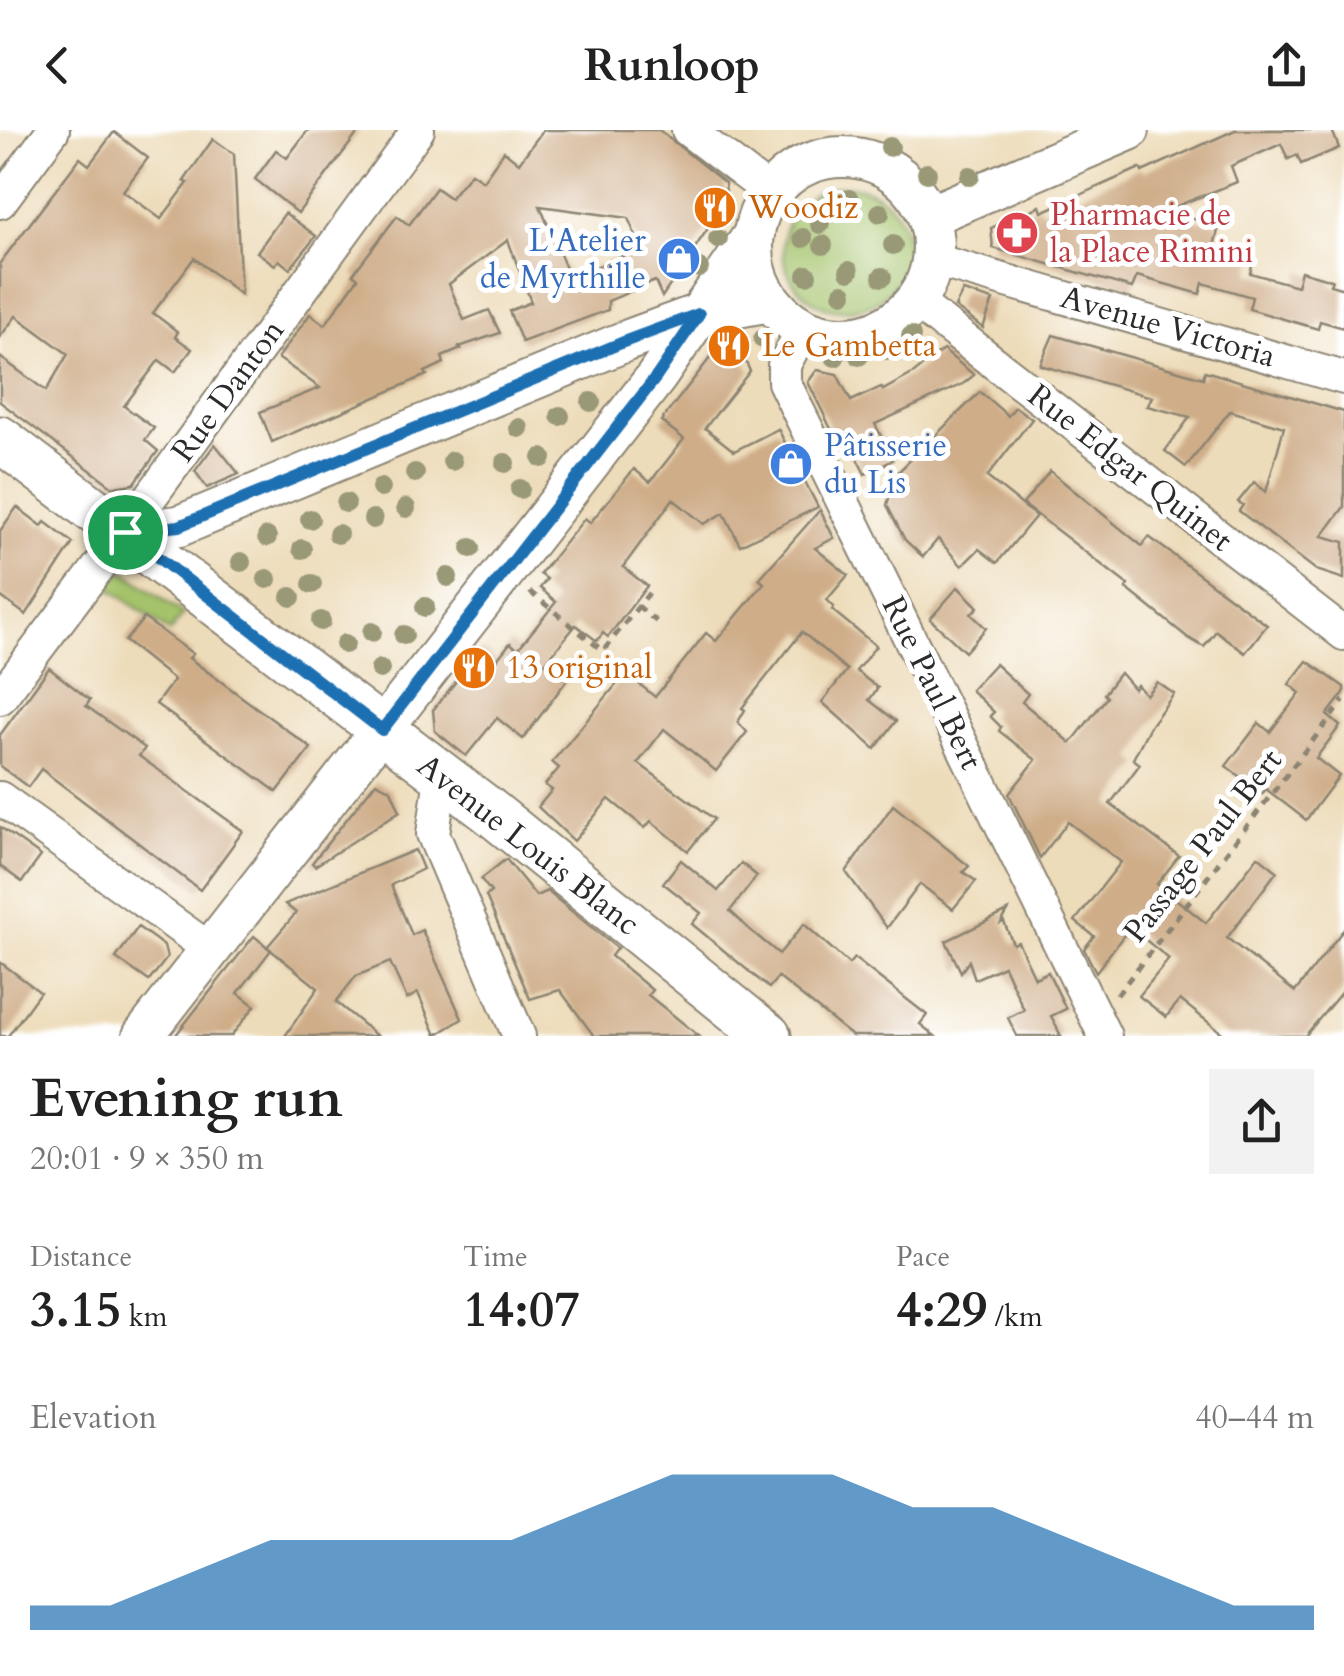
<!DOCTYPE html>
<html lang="en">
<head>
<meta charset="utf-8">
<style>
  body { margin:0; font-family:Cardo,serif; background:#f2f2f2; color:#222; height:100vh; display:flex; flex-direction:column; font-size:38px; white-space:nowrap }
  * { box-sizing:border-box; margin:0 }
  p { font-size:32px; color:#767676 }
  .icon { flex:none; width:55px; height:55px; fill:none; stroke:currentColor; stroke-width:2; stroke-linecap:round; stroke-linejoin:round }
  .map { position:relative; height:906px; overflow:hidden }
  .sheet { display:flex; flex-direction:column; background:#fff; flex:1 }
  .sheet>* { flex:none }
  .pin { position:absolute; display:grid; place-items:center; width:85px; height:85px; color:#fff; margin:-42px; border:5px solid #fff; border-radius:50%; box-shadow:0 2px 10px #0007 }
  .round { display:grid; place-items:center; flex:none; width:105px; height:105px; border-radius:0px; background:#f2f2f2 }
  .summary { display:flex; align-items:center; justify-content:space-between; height:170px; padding:0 30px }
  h1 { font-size:55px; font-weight:600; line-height:75px }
  .figures { display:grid; grid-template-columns:repeat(3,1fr); gap:15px; height:170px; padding:10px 30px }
  .figures div { display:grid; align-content:center }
  .figures b { font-size:50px; font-weight:600 }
  .figures small { font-size:28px; font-weight:400 }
  .figures p { font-size:28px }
  .chart { height:280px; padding:20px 30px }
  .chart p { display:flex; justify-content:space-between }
  .chart svg { width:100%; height:180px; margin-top:10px; fill:#1f6fb2; opacity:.7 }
  header { display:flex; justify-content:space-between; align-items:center; height:130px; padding:0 30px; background:#fff; font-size:45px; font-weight:600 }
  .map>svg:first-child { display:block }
  .green { fill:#a4c36a; stroke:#68774a; stroke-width:2.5 }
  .building { fill:#cfad89; fill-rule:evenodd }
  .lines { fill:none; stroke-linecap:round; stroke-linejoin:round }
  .minor-casing { stroke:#8c8472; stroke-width:36 }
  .tertiary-casing { stroke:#8c8472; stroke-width:44 }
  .secondary-casing { stroke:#8c8472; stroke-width:49 }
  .path { stroke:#8c8472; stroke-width:5; stroke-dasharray:8 8; stroke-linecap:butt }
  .minor { stroke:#fff; stroke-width:32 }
  .tertiary { stroke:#fff; stroke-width:40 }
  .secondary { stroke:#fff; stroke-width:45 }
  .tree { fill:#999877 }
  .route-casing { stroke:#fff; stroke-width:20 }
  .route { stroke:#1f6fb2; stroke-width:12 }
  .labels { text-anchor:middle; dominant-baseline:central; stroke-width:10; stroke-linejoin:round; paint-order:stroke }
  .food-label { font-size:32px; fill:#c56008; stroke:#fff; text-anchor:start }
  .health-label { font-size:32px; fill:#be3a42; stroke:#fff; text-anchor:start }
  .shop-label { font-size:32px; fill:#366cbe; stroke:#fff; text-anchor:end }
  .street-label { font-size:32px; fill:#2b2b2b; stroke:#fff }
</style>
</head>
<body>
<header><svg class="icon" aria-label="back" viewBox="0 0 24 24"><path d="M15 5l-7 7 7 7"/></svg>Runloop<svg class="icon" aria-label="share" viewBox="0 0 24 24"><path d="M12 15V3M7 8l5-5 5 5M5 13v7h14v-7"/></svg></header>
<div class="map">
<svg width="1344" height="906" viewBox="0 0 1344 906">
  <rect width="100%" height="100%" fill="#fff"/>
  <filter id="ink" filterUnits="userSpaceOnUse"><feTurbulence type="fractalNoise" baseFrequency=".01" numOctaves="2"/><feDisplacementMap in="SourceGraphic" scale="20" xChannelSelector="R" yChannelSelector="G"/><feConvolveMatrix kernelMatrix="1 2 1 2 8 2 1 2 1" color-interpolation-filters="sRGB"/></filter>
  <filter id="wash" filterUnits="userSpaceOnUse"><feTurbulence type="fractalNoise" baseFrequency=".0048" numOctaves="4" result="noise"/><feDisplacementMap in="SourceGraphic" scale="40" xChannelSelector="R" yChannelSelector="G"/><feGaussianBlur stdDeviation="2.25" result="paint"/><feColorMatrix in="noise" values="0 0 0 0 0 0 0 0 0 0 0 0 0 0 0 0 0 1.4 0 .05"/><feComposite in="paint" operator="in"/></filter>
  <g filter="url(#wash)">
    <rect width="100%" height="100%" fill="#eddcba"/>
    <!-- green -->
    <g class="green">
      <circle cx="845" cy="118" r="62"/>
      <path d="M117 436 183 484 170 502 104 454Z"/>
    </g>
    <g id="blocks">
      <!-- building -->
      <g class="building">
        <path d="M308 0H360L298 83 255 49 276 20 287 28Z"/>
        <path d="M543 0H659L725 53 727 70 662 167 655 151 608 171V180L522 212 509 181 531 172 508 110 449 154 464 190 489 180 500 203 459 217 461 219 442 227 444 233 425 242 427 245 272 312 260 282 320 258 278 228 310 184 325 195 358 148 353 144 397 86 409 95 436 58 450 68 471 43 483 51 504 21 519 33ZM540 76 628 88 641 118 570 148Z"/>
        <path d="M1235 0H1332L1339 18 1301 34 1297 25 1288 29 1281 14 1231 36 1237 52 1157 84 1220 93 1214 116 1254 128 1250 143 1297 156 1301 141 1332 150 1330 155 1344 159V198L1320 191 1318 199 1249 179 1252 167 1203 153 1200 164 1137 146 1132 158 993 118 991 98 1040 76 1042 82 1140 38 1142 42Z"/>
        <path d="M114 2 148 28 123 61 161 89 188 53 184 51 213 9 234 24 241 165 194 128 153 183 178 202 175 207 192 219 175 242 159 230 124 276 154 298 145 310 158 321 134 354 113 357 0 272V227L46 261 68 224 16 186 0 207V133L80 28 89 35Z"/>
        <path d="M285 83 316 106 290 139 279 130 275 135 257 122Z"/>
        <path d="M963 161 993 170 983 198 955 177Z"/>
        <path d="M1053 205 1203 248 1205 241 1344 282V377L1322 406 1344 412V449L1316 440 1239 381 1243 375 1238 372 1254 352 1266 362 1284 297 1230 281 1186 337 1165 321 1190 287 1147 276 1152 267 1040 235Z"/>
        <path d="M724 210 736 212 750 241 705 298 734 321 778 299 818 377 740 415 724 383 704 394 673 369 623 437 647 456 608 507 603 503 597 511 576 495 545 533 567 550 523 609 497 588 466 626 435 601 433 580 482 519 496 531 510 513 518 519 556 472 540 458 547 449 540 444 585 388 590 393 634 339 650 352 684 309 661 291Z"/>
        <path d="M943 220 974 245 963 254 875 294 893 330 865 344 845 305 836 309 808 252 817 240 837 244 851 271 881 257 883 260 914 243Z"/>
        <path d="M980 262 1008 286 1015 277 1032 289 987 347 1036 386 997 433 979 419 962 436 938 409 923 427 905 410 887 375 896 344Z"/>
        <path d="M215 314 239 344 207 358 195 341Z"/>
        <path d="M1050 341 1142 416 1149 407 1267 495 1245 523 1216 501 1204 517 1187 507 1126 458 1128 455 1023 374Z"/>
        <path d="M17 377 42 396 45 392 73 413 26 485 0 466V401Z"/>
        <path d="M820 380 834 408 815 418 848 445 827 470 834 477 832 480 876 516 856 541 878 558 869 570 896 591 875 619 822 572 847 540 802 502 742 578 745 580 738 592 747 602 716 641 664 599 638 633 714 689 688 721 651 691 645 698 609 669 574 711 538 677 552 660 545 655 559 638 552 632 626 543 655 567 706 503 716 511 764 453 759 449Z"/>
        <path d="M958 457 978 477 971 484 986 498 965 522 930 489Z"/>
        <path d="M144 488 193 524 189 528 311 618 277 662 156 574 174 550 125 511Z"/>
        <path d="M1307 531 1344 557V563L1327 585 1340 596 1316 628 1339 646 1306 690 1266 659 1262 664 1226 636 1259 593 1270 602 1300 563 1289 554Z"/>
        <path d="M995 534 1028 564 1022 572 1071 613 1107 567 1104 564 1120 543 1134 559 1137 555 1146 565 1157 552 1174 564 1150 596 1133 629 1140 634 1110 674 1179 726 1157 754 1206 793 1258 726 1277 741 1227 808 1295 862 1344 799V859L1305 906H1226L1180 870 1166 887 1139 866 1169 829 1130 797 1096 842 1084 819 1094 806 1075 791 1121 732 1068 692 1040 728 1009 664 1036 630 999 601 1001 597 990 586 994 582 971 560Z"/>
        <path d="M49 538 90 570 86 576 145 618 139 626 243 701 200 760 41 639 28 657 0 636V605Z"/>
        <path d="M376 652 391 660 400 681 315 736 312 733Z"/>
        <path d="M893 675 969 736 963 742 976 751 953 779 920 754 887 798 846 742Z"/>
        <path d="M0 697 41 726 22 752 0 736Z"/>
        <path d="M415 720 423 739 391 755 412 805 422 800 462 889 436 905 418 863 407 869 390 832 356 846 336 872 377 906H285L318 858 267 817 296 783 285 774Z"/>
        <path d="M506 729 536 766 547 761 617 818 611 826 652 860 648 865 699 906H594L560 860 530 869 486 766 491 762 481 749Z"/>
        <path d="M681 730 718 761 741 733 757 746 730 781 749 799 779 824 804 794 849 834 854 828 927 885 920 894 935 906H852L778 847 769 858 692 794 701 783 663 753Z"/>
        <path d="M1008 781 1001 793 1004 792 1013 814 1018 812 1035 848 1048 842 1066 879 1051 886 1061 906H1017L1008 888 1024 880 1004 836 975 849 969 831 961 842 946 811Z"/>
        <path d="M138 797 164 816 167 828 149 851 116 828Z"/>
        <path d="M254 806 271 820 238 863 255 876 231 906H175Z"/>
        <path d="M0 832 40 862 8 906H0Z"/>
      </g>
    </g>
  </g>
  <g filter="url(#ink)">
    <use href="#blocks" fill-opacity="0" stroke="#8c8472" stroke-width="2.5"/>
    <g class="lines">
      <!-- minor casing -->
      <g class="minor-casing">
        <g id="minor">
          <path d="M688 0 771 63"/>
          <path d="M0 72 53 0"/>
          <path d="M934 130 1344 248"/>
          <path d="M916 172 1344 504"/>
          <path d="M803 199 784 235V252L1105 906"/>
          <path d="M0 568 125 402 418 0"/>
          <path d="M441 647 433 704 519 906"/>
          <path d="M0 668 211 820"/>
        </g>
      </g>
      <!-- tertiary casing -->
      <g class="tertiary-casing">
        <g id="tertiary">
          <circle cx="843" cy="117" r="90"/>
          <path d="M929 86 1129 0"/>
          <path d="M125 402 179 396 626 211 699 184 770 171"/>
          <path d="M143 906 657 246 754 104"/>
        </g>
      </g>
      <!-- secondary casing -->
      <g class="secondary-casing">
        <path id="secondary" d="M0 309 488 680 768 906"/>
      </g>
      <!-- path -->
      <g class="path">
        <path d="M530 462 603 521 649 463"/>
        <path d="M638 476 657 492"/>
        <path d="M1117 865 1344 570"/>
      </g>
      <!-- minor -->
      <use href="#minor" class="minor"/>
      <!-- tertiary -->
      <use href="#tertiary" class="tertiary"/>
      <!-- secondary -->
      <use href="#secondary" class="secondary"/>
    </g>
    <!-- trees -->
    <g class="tree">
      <circle cx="890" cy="17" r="10"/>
      <circle cx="927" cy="43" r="10"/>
      <circle cx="970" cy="46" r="10"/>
      <circle cx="849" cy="69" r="10"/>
      <circle cx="880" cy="83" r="10"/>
      <circle cx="820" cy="94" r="10"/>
      <circle cx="803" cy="108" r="10"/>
      <circle cx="718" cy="109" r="10"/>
      <circle cx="823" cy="115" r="10"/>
      <circle cx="893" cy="115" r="10"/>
      <circle cx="699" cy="138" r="10"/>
      <circle cx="849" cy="141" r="10"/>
      <circle cx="807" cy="145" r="10"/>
      <circle cx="882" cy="147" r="10"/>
      <circle cx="843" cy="163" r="10"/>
      <circle cx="911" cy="206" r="10"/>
      <circle cx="763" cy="209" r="10"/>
      <circle cx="886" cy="220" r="10"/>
      <circle cx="859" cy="226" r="10"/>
      <circle cx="835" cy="227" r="10"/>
      <circle cx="591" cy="272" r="10"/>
      <circle cx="560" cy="286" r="10"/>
      <circle cx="519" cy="298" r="10"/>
      <circle cx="542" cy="328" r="10"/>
      <circle cx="452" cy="331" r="10"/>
      <circle cx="505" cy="333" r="10"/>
      <circle cx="415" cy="343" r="10"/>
      <circle cx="381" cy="358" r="10"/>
      <circle cx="520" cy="359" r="10"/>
      <circle cx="346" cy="373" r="10"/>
      <circle cx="406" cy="378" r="10"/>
      <circle cx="310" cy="389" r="10"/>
      <circle cx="373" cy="389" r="10"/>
      <circle cx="338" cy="404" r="10"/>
      <circle cx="267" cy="407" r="10"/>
      <circle cx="471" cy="418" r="10"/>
      <circle cx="302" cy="419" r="10"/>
      <circle cx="241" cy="432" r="10"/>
      <circle cx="448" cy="447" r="10"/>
      <circle cx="267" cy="449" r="10"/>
      <circle cx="312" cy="454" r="10"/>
      <circle cx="291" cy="467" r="10"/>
      <circle cx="425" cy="477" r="10"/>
      <circle cx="321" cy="491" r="10"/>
      <circle cx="372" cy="502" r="10"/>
      <circle cx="404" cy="505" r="10"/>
      <circle cx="345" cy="514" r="10"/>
      <circle cx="380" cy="539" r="10"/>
    </g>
  </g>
  <g class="lines" filter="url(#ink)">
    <!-- route casing -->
    <g class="route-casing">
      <path id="route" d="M699 184 657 246 382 600 125 402 179 396 626 211Z"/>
    </g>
    <!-- route -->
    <use href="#route" class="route"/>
  </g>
  <!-- icons -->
  <defs>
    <g id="restaurant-disc" transform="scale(2.25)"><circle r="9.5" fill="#e8710a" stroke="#fff"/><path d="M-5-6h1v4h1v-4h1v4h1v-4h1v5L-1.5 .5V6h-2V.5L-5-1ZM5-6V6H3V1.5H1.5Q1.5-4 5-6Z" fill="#fff"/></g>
    <g id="pharmacy-disc" transform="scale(2.25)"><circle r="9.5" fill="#e0444e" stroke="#fff"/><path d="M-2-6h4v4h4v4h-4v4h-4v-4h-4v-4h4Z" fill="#fff"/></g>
    <g id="shop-disc" transform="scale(2.25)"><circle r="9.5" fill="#3f7fe0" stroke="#fff"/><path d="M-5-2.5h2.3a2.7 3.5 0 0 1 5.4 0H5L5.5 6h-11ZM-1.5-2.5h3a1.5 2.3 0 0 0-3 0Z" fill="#fff"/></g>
  </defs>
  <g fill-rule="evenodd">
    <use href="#restaurant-disc" x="715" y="78"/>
    <use href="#pharmacy-disc" x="1017" y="103"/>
    <use href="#shop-disc" x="679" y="129"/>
    <use href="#restaurant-disc" x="729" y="216"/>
    <use href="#shop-disc" x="791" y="334"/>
    <use href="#restaurant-disc" x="474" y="538"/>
  </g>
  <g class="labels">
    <!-- food labels -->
    <g class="food-label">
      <text x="748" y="78">Woodiz</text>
      <text x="762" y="216">Le Gambetta</text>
      <text x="506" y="538">13 original</text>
    </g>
    <!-- health labels -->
    <g class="health-label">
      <text x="1050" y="85">Pharmacie de<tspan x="1050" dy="37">la Place Rimini</tspan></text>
    </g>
    <!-- shop labels -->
    <g class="shop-label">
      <text x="646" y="111">L'Atelier<tspan x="646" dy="37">de Myrthille</tspan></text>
      <text x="824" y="316" text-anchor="start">Pâtisserie<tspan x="824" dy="37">du Lis</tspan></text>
    </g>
    <!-- street labels -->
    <g class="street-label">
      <text transform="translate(1168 197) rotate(16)">Avenue Victoria</text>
      <text transform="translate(228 261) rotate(-54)">Rue Danton</text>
      <text transform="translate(1130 338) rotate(38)">Rue Edgar Quinet</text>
      <text transform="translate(932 553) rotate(64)">Rue Paul Bert</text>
      <text transform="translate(528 715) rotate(38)">Avenue Louis Blanc</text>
      <text transform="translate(1203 716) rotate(-52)">Passage Paul Bert</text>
    </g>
  </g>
</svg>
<div class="pin" style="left:125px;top:402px;background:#1e9e55"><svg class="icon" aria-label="arrive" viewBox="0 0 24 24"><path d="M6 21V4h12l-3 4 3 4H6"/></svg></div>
</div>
<section class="sheet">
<div class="summary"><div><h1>Evening run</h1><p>20:01 · 9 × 350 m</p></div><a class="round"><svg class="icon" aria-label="share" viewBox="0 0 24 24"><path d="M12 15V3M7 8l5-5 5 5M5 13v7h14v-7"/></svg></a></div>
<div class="figures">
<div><p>Distance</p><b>3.15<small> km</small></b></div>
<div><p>Time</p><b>14:07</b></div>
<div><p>Pace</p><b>4:29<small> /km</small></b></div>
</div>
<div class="chart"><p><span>Elevation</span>40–44 m</p>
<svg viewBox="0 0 160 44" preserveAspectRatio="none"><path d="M0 44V38L10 38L20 30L30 22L40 22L50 22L60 22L70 14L80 6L90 6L100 6L110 14L120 14L130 22L140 30L150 38L160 38V44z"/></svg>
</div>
</section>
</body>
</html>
